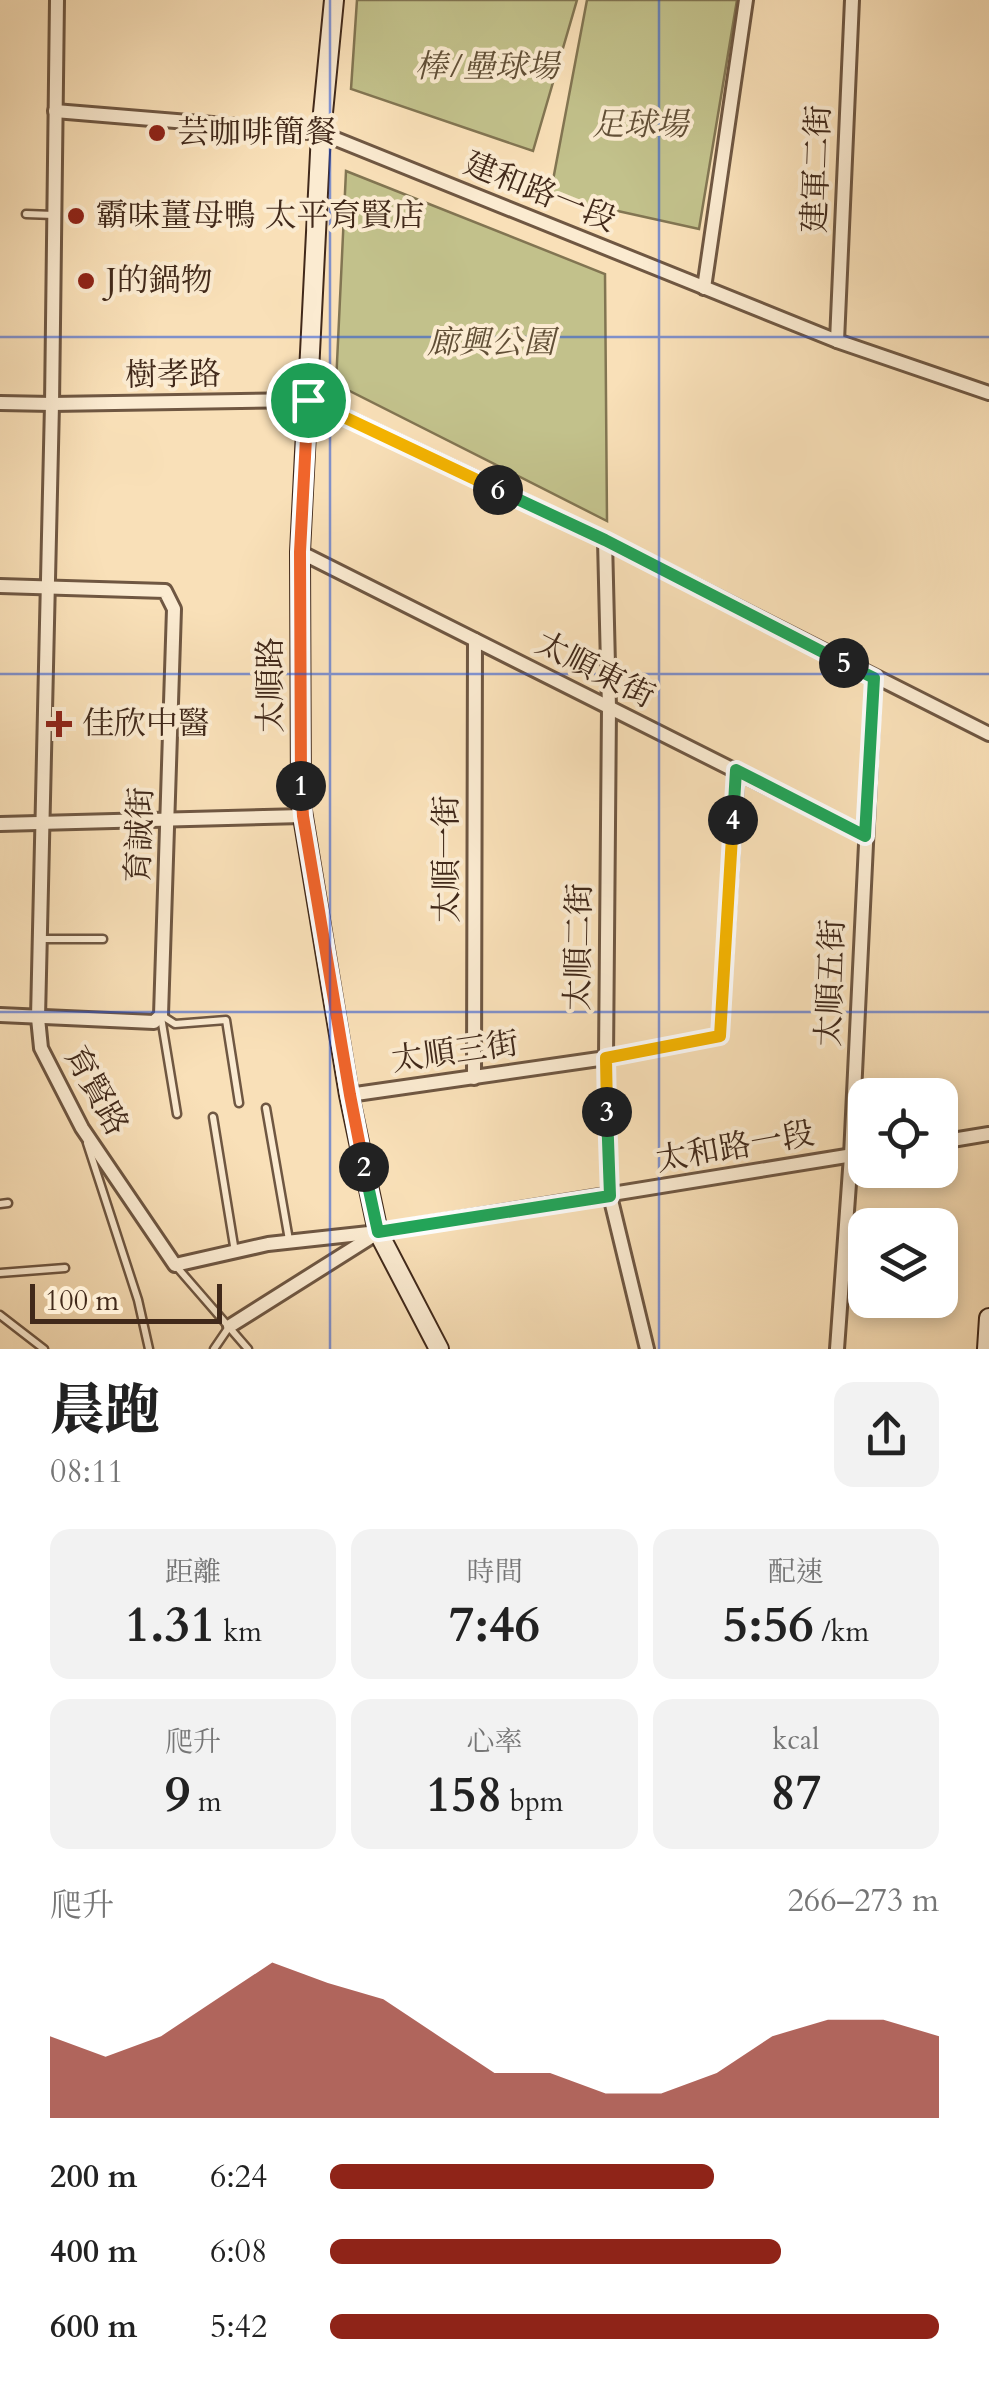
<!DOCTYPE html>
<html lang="zh-TW">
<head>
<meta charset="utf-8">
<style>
  body { margin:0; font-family:Cardo,"Noto Serif TC",serif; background:#f2f2f2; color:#222; height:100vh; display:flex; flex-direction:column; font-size:38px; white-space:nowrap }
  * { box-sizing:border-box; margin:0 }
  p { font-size:32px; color:#767676 }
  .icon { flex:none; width:55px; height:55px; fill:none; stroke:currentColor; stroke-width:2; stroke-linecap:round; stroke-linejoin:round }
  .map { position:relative; height:1349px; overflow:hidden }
  .details { display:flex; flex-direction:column; background:#fff; flex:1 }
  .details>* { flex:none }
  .controls { position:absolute; left:848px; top:1078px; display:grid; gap:20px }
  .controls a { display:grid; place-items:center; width:110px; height:110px; border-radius:20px; background:#fff; box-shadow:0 5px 15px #0003; font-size:50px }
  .scale { position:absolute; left:30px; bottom:25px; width:192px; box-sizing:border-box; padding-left:10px; border:5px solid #41291a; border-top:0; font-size:28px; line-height:35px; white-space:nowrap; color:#41291a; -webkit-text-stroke:8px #fbebd1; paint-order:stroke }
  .pin { position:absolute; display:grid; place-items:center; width:85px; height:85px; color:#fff; margin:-42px; border:5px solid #fff; border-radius:50%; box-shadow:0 2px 10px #0007 }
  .km { position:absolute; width:50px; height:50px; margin:-25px; border-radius:50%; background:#222; color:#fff; font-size:28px; line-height:50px; text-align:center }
  .round { display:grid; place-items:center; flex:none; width:105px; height:105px; border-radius:20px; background:#f2f2f2 }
  .head { display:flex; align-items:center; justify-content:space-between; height:170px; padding:0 50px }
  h1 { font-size:55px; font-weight:800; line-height:75px }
  .stats { display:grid; grid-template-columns:repeat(3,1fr); gap:15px; height:170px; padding:10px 50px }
  .stats div { display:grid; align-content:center; border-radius:20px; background:#f2f2f2; text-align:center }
  .stats b { font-size:50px; font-weight:800 }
  .stats small { font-size:28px; font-weight:400 }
  .stats p { font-size:28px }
  .chart { height:280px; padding:20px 50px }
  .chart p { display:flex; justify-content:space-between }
  .chart svg { width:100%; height:180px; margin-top:10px; fill:#8f2418; opacity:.7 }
  ul { padding:0 50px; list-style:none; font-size:32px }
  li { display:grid; grid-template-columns:160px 120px 1fr; align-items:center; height:75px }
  li i { height:25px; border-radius:12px; background:#8f2418 }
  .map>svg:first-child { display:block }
  .green { fill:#c2c18b; stroke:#827552; stroke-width:2.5 }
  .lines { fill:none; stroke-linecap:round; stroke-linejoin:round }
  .lane-casing { stroke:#6f5742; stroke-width:11 }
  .street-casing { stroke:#6f5742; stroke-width:18 }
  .secondary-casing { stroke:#41291a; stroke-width:22 }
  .lane { stroke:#fbebd1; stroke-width:6 }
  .street { stroke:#fbebd1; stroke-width:12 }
  .secondary { stroke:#fbebd1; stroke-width:18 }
  .split-1-casing { stroke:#fff; stroke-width:20 }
  .split-2-casing { stroke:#fff; stroke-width:20 }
  .split-3-casing { stroke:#fff; stroke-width:20 }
  .split-4-casing { stroke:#fff; stroke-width:20 }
  .split-5-casing { stroke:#fff; stroke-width:20 }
  .split-6-casing { stroke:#fff; stroke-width:20 }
  .split-7-casing { stroke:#fff; stroke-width:20 }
  .split-1 { stroke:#f0652b; stroke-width:12 }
  .split-2 { stroke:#f0652b; stroke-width:12 }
  .split-3 { stroke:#22a559; stroke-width:12 }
  .split-4 { stroke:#f5b400; stroke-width:12 }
  .split-5 { stroke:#22a559; stroke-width:12 }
  .split-6 { stroke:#22a559; stroke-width:12 }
  .split-7 { stroke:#f5b400; stroke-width:12 }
  .grid { fill:none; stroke:#1d4ed8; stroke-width:2.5; stroke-opacity:0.55 }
  .poi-dot { fill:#8f2418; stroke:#fbebd1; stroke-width:4 }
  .labels { text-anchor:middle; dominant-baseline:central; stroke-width:8; stroke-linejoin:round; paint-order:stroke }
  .park-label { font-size:32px; font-style:italic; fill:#614f36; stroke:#fbebd1 }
  .poi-label { font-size:32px; fill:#41291a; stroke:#fbebd1; text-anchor:start }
  .street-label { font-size:32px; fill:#41291a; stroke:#fbebd1 }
</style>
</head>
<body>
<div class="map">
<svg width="989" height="1349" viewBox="0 0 989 1349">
  <rect width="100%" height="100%" fill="#f9e0b8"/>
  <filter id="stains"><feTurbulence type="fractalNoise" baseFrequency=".002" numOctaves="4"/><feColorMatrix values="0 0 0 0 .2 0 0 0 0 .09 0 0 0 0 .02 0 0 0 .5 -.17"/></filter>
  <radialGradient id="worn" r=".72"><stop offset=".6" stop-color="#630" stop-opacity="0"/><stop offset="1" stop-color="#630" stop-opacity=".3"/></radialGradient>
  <!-- green -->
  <g class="green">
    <path d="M357 0H577L533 151 351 89Z"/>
    <path d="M587 0H737L699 229 550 196Z"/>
    <path d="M346 171 605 274 607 521 336 384Z"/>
  </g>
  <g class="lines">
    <!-- lane casing -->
    <g class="lane-casing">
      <g id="lane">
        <path d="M26 214 54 215"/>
        <path d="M40 939H103"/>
        <path d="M161 1015 175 1024 226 1020 239 1103"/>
        <path d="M161 1017 177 1114"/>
        <path d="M266 1108 289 1240"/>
        <path d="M213 1117 235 1252"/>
        <path d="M87 1143 138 1300 149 1349"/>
        <path d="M0 1204 8 1203"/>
        <path d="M176 1266 248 1349"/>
        <path d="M0 1273 65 1268"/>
        <path d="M0 1315 44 1349"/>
        <path d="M214 1349 229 1327"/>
      </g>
    </g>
    <!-- street casing -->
    <g class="street-casing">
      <g id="street">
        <path d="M57 0 52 404 38 1018 41 1048 82 1128 175 1265 268 1244 378 1232 865 1153"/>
        <path d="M55 111 321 133 837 341 989 393"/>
        <path d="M704 288 746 0"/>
        <path d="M837 341 852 0"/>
        <path d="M0 403 52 404 309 400 605 540 989 734"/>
        <path d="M605 540 609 708 606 1058 610 1196 647 1349"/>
        <path d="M300 552 865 836"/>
        <path d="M0 586 165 591 174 609 161 1015 154 1022 0 1015"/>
        <path d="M0 824 303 816"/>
        <path d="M474 1078 475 640"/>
        <path d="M349 1095 606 1058 720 1036 737 770"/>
        <path d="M940 1142 989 1134"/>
        <path d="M230 1326 376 1234"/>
        <path d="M837 1349 851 1156 874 678"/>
      </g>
    </g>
    <!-- secondary casing -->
    <g class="secondary-casing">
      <g id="secondary">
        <path d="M334 0 321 133 300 552 301 805 349 1095 378 1232 439 1349"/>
        <path d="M987 1349 989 1318"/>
      </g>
    </g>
    <!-- lane -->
    <use href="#lane" class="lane"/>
    <!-- street -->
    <use href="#street" class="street"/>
    <!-- secondary -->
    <use href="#secondary" class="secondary"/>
  </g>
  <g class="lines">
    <!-- split-1 casing -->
    <g class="split-1-casing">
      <path id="split-1" d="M301 786 300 552 308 400"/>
    </g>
    <!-- split-2 casing -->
    <g class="split-2-casing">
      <path id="split-2" d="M301 786 303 816 350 1095 364 1167"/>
    </g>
    <!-- split-3 casing -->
    <g class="split-3-casing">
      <path id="split-3" d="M364 1167 378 1232 610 1196 607 1112"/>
    </g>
    <!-- split-4 casing -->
    <g class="split-4-casing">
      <path id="split-4" d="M607 1112 606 1058 720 1036 733 820"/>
    </g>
    <!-- split-5 casing -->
    <g class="split-5-casing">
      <path id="split-5" d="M733 820 736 770 865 836 874 678 844 663"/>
    </g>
    <!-- split-6 casing -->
    <g class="split-6-casing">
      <path id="split-6" d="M498 490 605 540 844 663"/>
    </g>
    <!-- split-7 casing -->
    <g class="split-7-casing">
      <path id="split-7" d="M308 400 498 490"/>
    </g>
    <!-- split-1 -->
    <use href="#split-1" class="split-1"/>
    <!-- split-2 -->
    <use href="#split-2" class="split-2"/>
    <!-- split-3 -->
    <use href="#split-3" class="split-3"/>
    <!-- split-4 -->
    <use href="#split-4" class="split-4"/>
    <!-- split-5 -->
    <use href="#split-5" class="split-5"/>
    <!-- split-6 -->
    <use href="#split-6" class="split-6"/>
    <!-- split-7 -->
    <use href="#split-7" class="split-7"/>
  </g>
  <!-- grid -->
  <path class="grid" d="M330 0V1349M659 0V1349M0 337H989M0 674H989M0 1012H989"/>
  <!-- markers -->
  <g class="poi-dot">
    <circle cx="157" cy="133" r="10"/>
    <circle cx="76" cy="216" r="10"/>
    <circle cx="86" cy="281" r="10"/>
    <path d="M54 709h10v10h10v10h-10v10h-10v-10h-10v-10h10z"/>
  </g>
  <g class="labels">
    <!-- park labels -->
    <g class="park-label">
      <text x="487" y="67">棒/壘球場</text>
      <text x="640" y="125">足球場</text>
      <text x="491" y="343">廊興公園</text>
    </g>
    <!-- poi labels -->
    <g class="poi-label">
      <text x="177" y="133">芸咖啡簡餐</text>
      <text x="96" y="216">霸味薑母鴨 太平育賢店</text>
      <text x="106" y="281">J的鍋物</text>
      <text x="82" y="724">佳欣中醫</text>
    </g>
    <!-- street labels -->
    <g class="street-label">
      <text transform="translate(817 169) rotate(-88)">建軍二街</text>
      <text transform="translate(540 192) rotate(22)">建和路一段</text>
      <text transform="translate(173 375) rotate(-1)">樹孝路</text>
      <text transform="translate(595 670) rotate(27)">太順東街</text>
      <text transform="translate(271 685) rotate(-90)">太順路</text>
      <text transform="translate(140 835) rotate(-88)">育誠街</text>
      <text transform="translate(447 859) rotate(-90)">太順一街</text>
      <text transform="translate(579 947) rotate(-89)">太順二街</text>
      <text transform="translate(831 983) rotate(-88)">太順五街</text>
      <text transform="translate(455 1052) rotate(-8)">太順三街</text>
      <text transform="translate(96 1091) rotate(61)">育賢路</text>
      <text transform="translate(735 1147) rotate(-10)">太和路一段</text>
    </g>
  </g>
  <rect width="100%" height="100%" filter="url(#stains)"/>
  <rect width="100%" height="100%" fill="url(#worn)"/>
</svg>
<div class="controls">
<a><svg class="icon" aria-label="locate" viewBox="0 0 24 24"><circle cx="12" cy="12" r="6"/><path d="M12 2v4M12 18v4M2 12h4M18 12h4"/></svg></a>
<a><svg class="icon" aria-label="layers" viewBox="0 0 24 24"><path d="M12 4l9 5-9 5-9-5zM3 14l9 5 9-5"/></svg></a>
</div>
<div class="scale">100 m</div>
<div class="pin" style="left:308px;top:400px;background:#1e9e55"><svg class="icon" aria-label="arrive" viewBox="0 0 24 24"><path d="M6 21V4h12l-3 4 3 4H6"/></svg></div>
<b class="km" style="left:301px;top:786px">1</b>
<b class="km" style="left:364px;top:1167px">2</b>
<b class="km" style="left:607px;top:1112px">3</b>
<b class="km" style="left:733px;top:820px">4</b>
<b class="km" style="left:844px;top:663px">5</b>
<b class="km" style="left:498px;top:490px">6</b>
</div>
<section class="details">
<div class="head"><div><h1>晨跑</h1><p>08:11</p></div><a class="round"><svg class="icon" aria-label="share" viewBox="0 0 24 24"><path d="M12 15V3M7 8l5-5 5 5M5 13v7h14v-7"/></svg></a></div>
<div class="stats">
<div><p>距離</p><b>1.31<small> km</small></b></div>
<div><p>時間</p><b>7:46</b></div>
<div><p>配速</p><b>5:56<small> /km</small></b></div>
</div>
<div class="stats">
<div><p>爬升</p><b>9<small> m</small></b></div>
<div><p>心率</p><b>158<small> bpm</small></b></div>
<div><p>kcal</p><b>87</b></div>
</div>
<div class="chart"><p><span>爬升</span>266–273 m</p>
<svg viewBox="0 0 160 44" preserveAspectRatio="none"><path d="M0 44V24L10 29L20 24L30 15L40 6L50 11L60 15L70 24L80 33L90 33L100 38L110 38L120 33L130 24L140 20L150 20L160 24V44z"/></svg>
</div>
<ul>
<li><b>200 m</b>6:24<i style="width:63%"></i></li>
<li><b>400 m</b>6:08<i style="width:74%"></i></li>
<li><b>600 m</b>5:42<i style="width:100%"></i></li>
</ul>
</section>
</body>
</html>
